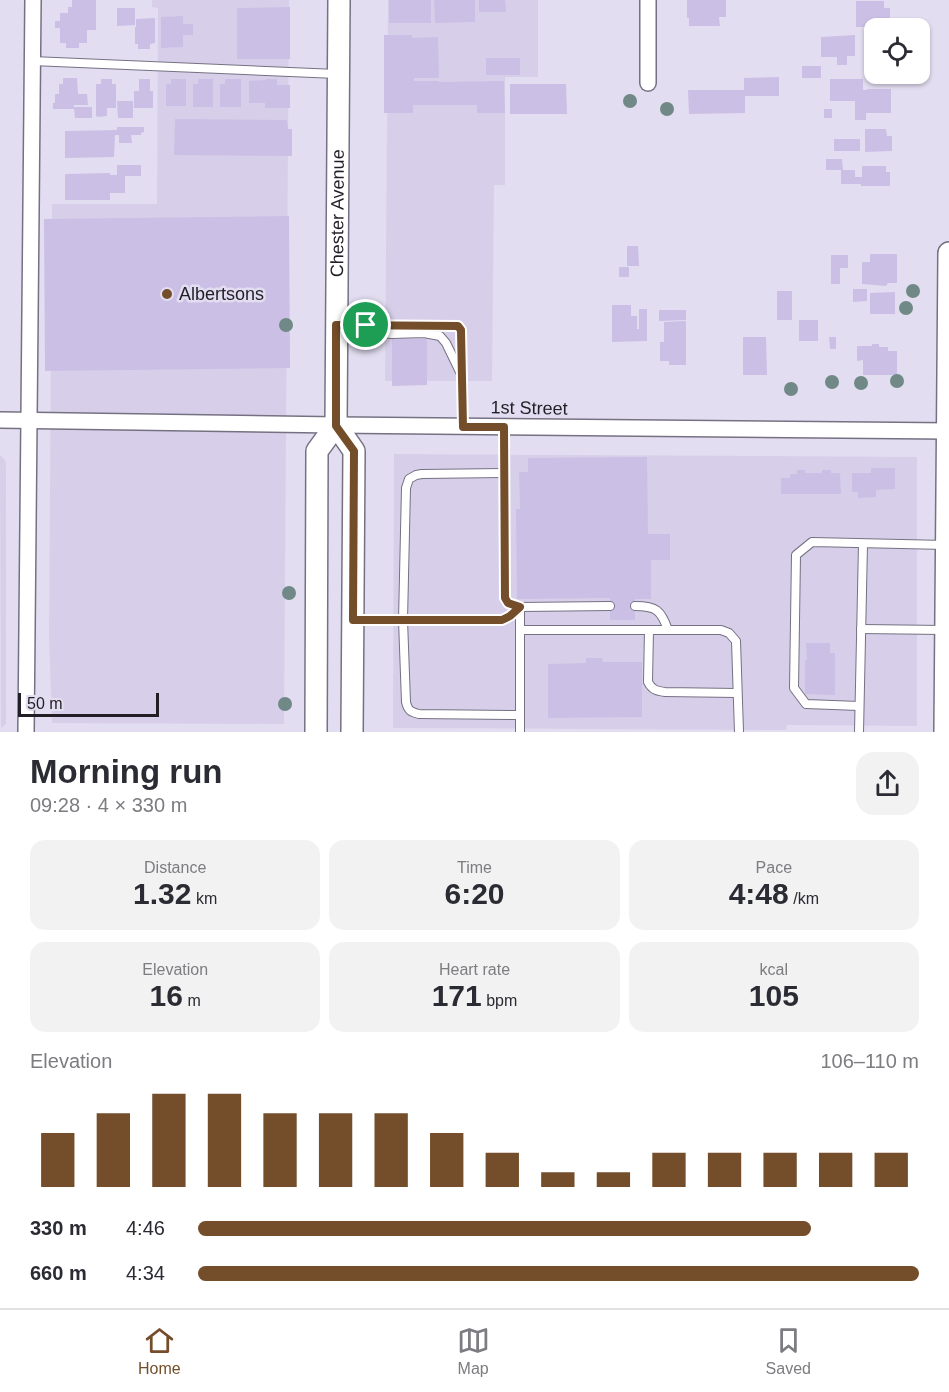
<!DOCTYPE html>
<html lang="en">
<head>
<meta charset="utf-8">
<style>
  body { margin:0; font-family:Arial,sans-serif; background:#f2f2f3; color:#2b2b33; height:100vh; display:flex; flex-direction:column; font-size:22px; white-space:nowrap }
  * { box-sizing:border-box; margin:0 }
  p { font-size:20px; color:#7c7c81 }
  .icon { flex:none; width:33px; height:33px; fill:none; stroke:currentColor; stroke-width:2; stroke-linecap:round; stroke-linejoin:round }
  .map { position:relative; height:732px; overflow:hidden }
  .side { display:flex; flex-direction:column; background:#fff; flex:1 }
  .side>* { flex:none }
  .fabs { position:absolute; left:864px; top:18px; display:grid; gap:12px }
  .fabs a { display:grid; place-items:center; width:66px; height:66px; border-radius:12px; background:#fff; box-shadow:0 2px 4px #0004; font-size:30px }
  .scale { position:absolute; left:18px; bottom:15px; width:141px; box-sizing:border-box; padding-left:6px; border:3px solid #211e25; border-top:0; font-size:16px; line-height:21px; white-space:nowrap; color:#211e25; -webkit-text-stroke:4px #e3ddf1; paint-order:stroke }
  .pin { position:absolute; display:grid; place-items:center; width:51px; height:51px; color:#fff; margin:-26px; border:3px solid #fff; border-radius:50%; box-shadow:0 2px 6px #0007 }
  .round { display:grid; place-items:center; flex:none; width:63px; height:63px; border-radius:18px; background:#f2f2f3 }
  .summary { display:flex; align-items:center; justify-content:space-between; height:102px; padding:0 30px }
  h1 { font-size:33px; font-weight:700; line-height:45px }
  .stats { display:grid; grid-template-columns:repeat(3,1fr); gap:9px; height:102px; padding:6px 30px }
  .stats div { display:grid; align-content:center; border-radius:15px; background:#f2f2f3; text-align:center }
  .stats b { font-size:30px; font-weight:700 }
  .stats small { font-size:16px; font-weight:400 }
  .stats p { font-size:16px }
  .chart { height:168px; padding:12px 30px }
  .chart p { display:flex; justify-content:space-between }
  .chart svg { width:100%; height:108px; margin-top:6px; stroke:#744e2a; stroke-width:6 }
  ul { padding:0 30px; list-style:none; font-size:20px }
  li { display:grid; grid-template-columns:96px 72px 1fr; align-items:center; height:45px }
  li i { height:15px; border-radius:8px; background:#744e2a }
  .menu { display:flex; justify-content:space-around; align-items:center; height:84px; border-top:2px solid #e1e1e2; background:#fff; font-size:16px; color:#7c7c81 }
  .menu a { display:grid; justify-items:center; gap:3px }
  .menu .current { color:#744e2a }
  .map>svg:first-child { display:block }
  .built { fill:#d7cfe9 }
  .building { fill:#cbbfe5 }
  .lines { fill:none; stroke-linecap:round; stroke-linejoin:round }
  .lane-casing { stroke:#767182; stroke-width:10 }
  .street-casing { stroke:#767182; stroke-width:18 }
  .secondary-casing { stroke:#767182; stroke-width:24 }
  .lane { stroke:#fff; stroke-width:8 }
  .street { stroke:#fff; stroke-width:15 }
  .secondary { stroke:#fff; stroke-width:21 }
  .tree { fill:#708986 }
  .route-casing { stroke:#fff; stroke-width:12 }
  .route { stroke:#744e2a; stroke-width:8 }
  .poi-dot { fill:#744e2a; stroke:#e3ddf1; stroke-width:2 }
  .labels { text-anchor:middle; dominant-baseline:central; stroke-width:5; stroke-linejoin:round; paint-order:stroke }
  .street-label { font-size:18px; fill:#211e25; stroke:#e3ddf1 }
  .poi-label { font-size:18px; fill:#211e25; stroke:#e3ddf1; text-anchor:start }
</style>
</head>
<body>
<div class="map">
<svg width="949" height="732" viewBox="0 0 949 732">
  <rect width="100%" height="100%" fill="#e3ddf1"/>
  <!-- built -->
  <g class="built">
    <path d="M152 0H289L284 724 52 723 49 637 52 204H157L158 8 152 7Z"/>
    <path d="M388 0H538V77H505V185H494L492 381H385Z"/>
    <path d="M394 454 917 457V726L787 725 786 730 393 728Z"/>
    <path d="M0 455 5 460 6 466V724L1 728Z"/>
  </g>
  <!-- building -->
  <g class="building">
    <path d="M72 0H96V30H87V43H79V48H66V43H60V28H55V21H60V13H68V7H72Z"/>
    <rect x="389" y="0" width="42" height="23"/>
    <path d="M434 0H475V22L435 23Z"/>
    <path d="M479 0H505L506 12H479Z"/>
    <path d="M687 0H726V17H719L720 26H689V18H687Z"/>
    <path d="M856 1H884V8H890V22H885V27H856Z"/>
    <path d="M290 7V59H237V8Z"/>
    <path d="M117 8H135V25L117 26Z"/>
    <path d="M183 16V24H193V35H183V47L161 48V17Z"/>
    <path d="M155 18V43L150 44V49H138V44H135V27H136V19Z"/>
    <path d="M384 35H412V38L438 37 439 78H414V81H439V82L504 81 505 113H477V105H413V113H384Z"/>
    <path d="M855 35V56H847V65H837V57H821V37Z"/>
    <rect x="486" y="58" width="34" height="17"/>
    <rect x="802" y="66" width="19" height="12"/>
    <path d="M779 77V96H745V113L689 114 688 90H744V78Z"/>
    <path d="M63 78H77L78 94H87L88 105H74V109H53V103H55V94H59V84H63Z"/>
    <path d="M101 79H112V84H116V108H107V116L98 117 96 116V84H101Z"/>
    <path d="M139 79H150V91H153V108H134V91H139Z"/>
    <path d="M171 79H186V106H166V84H171Z"/>
    <path d="M198 79H213V107H193V84H198Z"/>
    <path d="M225 79H241V107H220V84H225Z"/>
    <path d="M266 79H277V85H290V108H265V103H249V81L266 80Z"/>
    <path d="M830 79H863V90H867V89H891V113H866V120H855V101H830Z"/>
    <path d="M510 84H566L567 114H510Z"/>
    <path d="M117 101H133V118H118Z"/>
    <path d="M74 107H92V118H75Z"/>
    <rect x="824" y="109" width="8" height="9"/>
    <path d="M175 119 287 120 288 129H292V156L174 155Z"/>
    <path d="M117 127H144V132L141 133V135H131L132 143H119V135H115L114 157 65 158V131L117 130Z"/>
    <path d="M865 129H886L887 136H892V151L865 152Z"/>
    <rect x="834" y="139" width="26" height="12"/>
    <path d="M826 159H842L843 170H826Z"/>
    <path d="M117 165H141V176H125V193H110V200H65V174L110 173V175H117Z"/>
    <path d="M862 166H886V172H890V186H861V184H841V170H855V177H862Z"/>
    <path d="M289 216 290 368 45 371 44 219Z"/>
    <path d="M627 246H638L639 266H627Z"/>
    <path d="M870 254H897V283H888L886 286 862 284V262H870Z"/>
    <path d="M831 255H848V268H840V284H831Z"/>
    <rect x="619" y="267" width="10" height="10"/>
    <path d="M853 289H867V301L853 302Z"/>
    <rect x="777" y="291" width="15" height="29"/>
    <path d="M895 292V314H870V293Z"/>
    <path d="M612 305H631V316H637V329H639V309H647V341L612 342Z"/>
    <path d="M659 310H686V320L659 321Z"/>
    <rect x="799" y="320" width="19" height="21"/>
    <path d="M686 321V365H669V361H660V342H664V322Z"/>
    <path d="M743 337H766L767 375H743Z"/>
    <path d="M829 337H836V349H830Z"/>
    <path d="M392 339H427V385L392 386Z"/>
    <path d="M872 344H879V347H888V351H897V375H863V360L857 361V346H872Z"/>
    <path d="M647 457 648 534H670V560H651V599H635V620H610V598L517 599 516 509H520L519 472H528V458Z"/>
    <path d="M871 468H895V489L876 490V497L858 498V492H852V473H871Z"/>
    <path d="M797 470H805V473H822V470H831V473H840L841 494H781V478H790V474H797Z"/>
    <path d="M806 643H830V653H835V695L805 694V660H807Z"/>
    <path d="M586 658H602L603 662H642V717L548 718V664L586 663Z"/>
  </g>
  <g class="lines">
    <!-- lane casing -->
    <g class="lane-casing">
      <g id="lane">
        <path d="M32 61 337 74"/>
        <path d="M339 325 458 326 461 329 462 358 463 427"/>
        <path d="M366 325 378 333 392 334 424 333 440 336 446 343 462 376"/>
        <path d="M504 427 505 598 508 603 520 607V732"/>
        <path d="M503 473 422 474 416 475 409 479 406 488 403 620 406 702C408 711 411 712 419 714L520 715"/>
        <path d="M635 606C656 606 661 610 668 630"/>
        <path d="M355 620H502L510 617 520 607 610 606"/>
        <path d="M861 629 944 630"/>
        <path d="M520 630H721L729 633 736 641 739 732"/>
        <path d="M649 630 648 682C652 690 657 691 665 692L737 693"/>
        <path d="M859 706 806 704 794 688 796 555 812 542 946 545"/>
        <path d="M859 732 863 544"/>
      </g>
    </g>
    <!-- street casing -->
    <g class="street-casing">
      <g id="street">
        <path d="M648 0V83"/>
        <path d="M0 420 336 425 949 431"/>
        <path d="M26 732 33 0"/>
      </g>
    </g>
    <!-- secondary casing -->
    <g class="secondary-casing">
      <g id="secondary">
        <path d="M336 425 354 451 352 732"/>
        <path id="s1" d="M316 732 317 451 336 425 339 0"/>
        <path d="M945 732 949 253"/>
      </g>
    </g>
    <!-- lane -->
    <use href="#lane" class="lane"/>
    <!-- street -->
    <use href="#street" class="street"/>
    <!-- secondary -->
    <use href="#secondary" class="secondary"/>
  </g>
  <!-- trees -->
  <g class="tree">
    <circle cx="630" cy="101" r="7"/>
    <circle cx="667" cy="109" r="7"/>
    <circle cx="913" cy="291" r="7"/>
    <circle cx="906" cy="308" r="7"/>
    <circle cx="286" cy="325" r="7"/>
    <circle cx="897" cy="381" r="7"/>
    <circle cx="832" cy="382" r="7"/>
    <circle cx="861" cy="383" r="7"/>
    <circle cx="791" cy="389" r="7"/>
    <circle cx="289" cy="593" r="7"/>
    <circle cx="285" cy="704" r="7"/>
  </g>
  <g class="lines">
    <!-- route casing -->
    <g class="route-casing">
      <path id="route" d="M336 325 458 326 461 330 463 427H504L505 598 508 603 520 607 510 616 502 620H353L354 451 336 426Z"/>
    </g>
    <!-- route -->
    <use href="#route" class="route"/>
  </g>
  <!-- markers -->
  <circle class="poi-dot" cx="167" cy="294" r="6"/>
  <g class="labels">
    <!-- street labels -->
    <g class="street-label">
      <text stroke="none"><textPath href="#s1" startOffset="525">Chester Avenue</textPath></text>
      <text transform="translate(529 408) rotate(1)">1st Street</text>
    </g>
    <!-- poi labels -->
    <g class="poi-label">
      <text x="179" y="294">Albertsons</text>
    </g>
  </g>
</svg>
<div class="fabs">
<a><svg class="icon" aria-label="locate" viewBox="0 0 24 24"><circle cx="12" cy="12" r="6"/><path d="M12 2v4M12 18v4M2 12h4M18 12h4"/></svg></a>
</div>
<div class="scale">50 m</div>
<div class="pin" style="left:366px;top:325px;background:#1e9e55"><svg class="icon" aria-label="arrive" viewBox="0 0 24 24"><path d="M6 21V4h12l-3 4 3 4H6"/></svg></div>
</div>
<section class="side">
<div class="summary"><div><h1>Morning run</h1><p>09:28 · 4 × 330 m</p></div><a class="round"><svg class="icon" aria-label="share" viewBox="0 0 24 24"><path d="M12 15V3M7 8l5-5 5 5M5 13v7h14v-7"/></svg></a></div>
<div class="stats">
<div><p>Distance</p><b>1.32<small> km</small></b></div>
<div><p>Time</p><b>6:20</b></div>
<div><p>Pace</p><b>4:48<small> /km</small></b></div>
</div>
<div class="stats">
<div><p>Elevation</p><b>16<small> m</small></b></div>
<div><p>Heart rate</p><b>171<small> bpm</small></b></div>
<div><p>kcal</p><b>105</b></div>
</div>
<div class="chart"><p><span>Elevation</span>106–110 m</p>
<svg viewBox="0 0 160 44" preserveAspectRatio="none"><path d="M5 44V22M15 44V14M25 44V6M35 44V6M45 44V14M55 44V14M65 44V14M75 44V22M85 44V30M95 44V38M105 44V38M115 44V30M125 44V30M135 44V30M145 44V30M155 44V30"/></svg>
</div>
<ul>
<li><b>330 m</b>4:46<i style="width:85%"></i></li>
<li><b>660 m</b>4:34<i style="width:100%"></i></li>
</ul>
</section>
<nav class="menu">
<a class="current"><svg class="icon" aria-label="home" viewBox="0 0 24 24"><path d="M3 11l9-7 9 7M6 9v11h12V9"/></svg>Home</a>
<a><svg class="icon" aria-label="map" viewBox="0 0 24 24"><path d="M3 6l6-2 6 2 6-2v14l-6 2-6-2-6 2zM9 4v14M15 6v14"/></svg>Map</a>
<a><svg class="icon" aria-label="saved" viewBox="0 0 24 24"><path d="M7 4h10v16l-5-4-5 4z"/></svg>Saved</a>
</nav>
</body>
</html>
